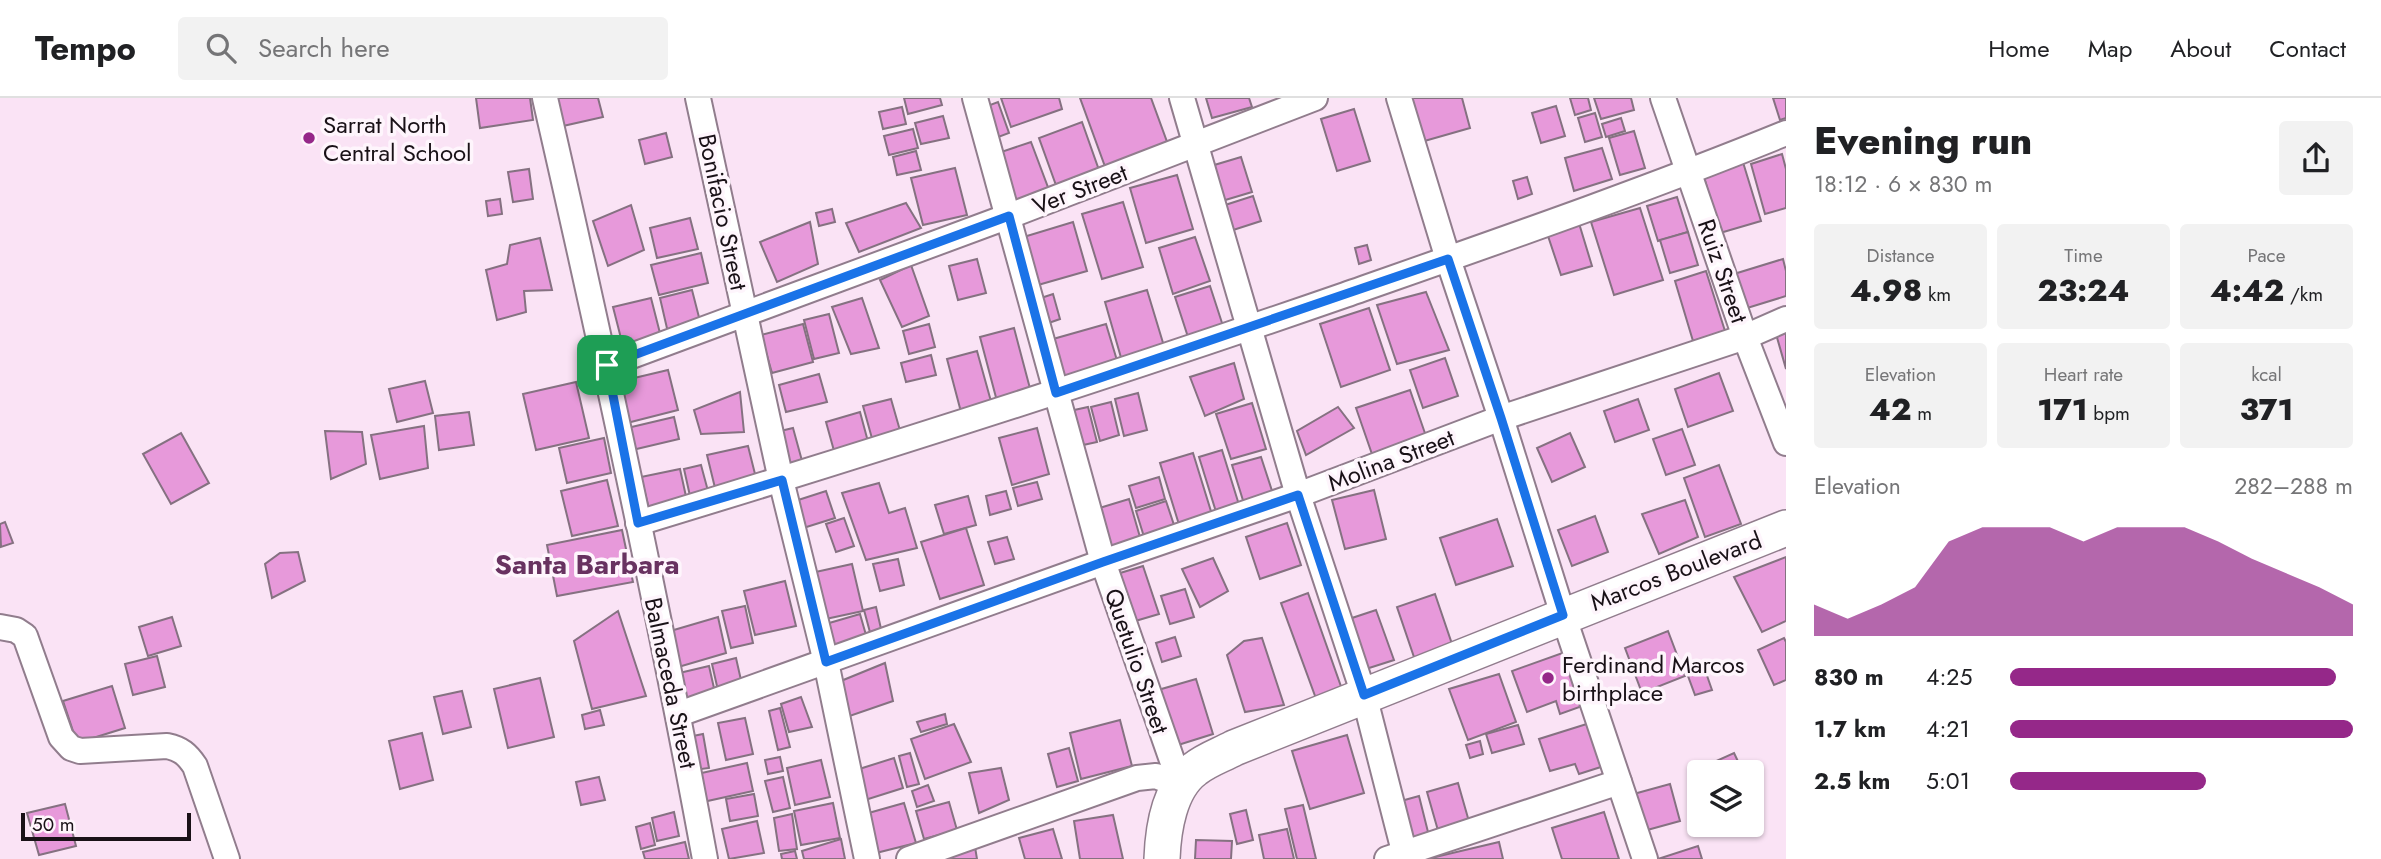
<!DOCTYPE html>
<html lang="en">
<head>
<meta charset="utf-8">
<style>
  body { margin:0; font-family:Jost,sans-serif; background:#f2f2f2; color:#202124; height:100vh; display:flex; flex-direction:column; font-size:26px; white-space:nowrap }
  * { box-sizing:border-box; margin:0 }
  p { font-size:23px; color:#757577 }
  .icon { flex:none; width:38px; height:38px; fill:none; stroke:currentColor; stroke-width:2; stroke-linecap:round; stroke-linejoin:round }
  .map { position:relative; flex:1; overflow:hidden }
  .side { display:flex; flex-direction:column; background:#fff; width:595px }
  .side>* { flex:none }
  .controls { position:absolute; left:1687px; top:662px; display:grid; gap:14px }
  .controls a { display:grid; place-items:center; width:77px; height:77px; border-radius:7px; background:#fff; box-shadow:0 2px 5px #0004; font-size:35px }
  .scale { position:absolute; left:21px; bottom:18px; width:170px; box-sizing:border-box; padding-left:7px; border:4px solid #191117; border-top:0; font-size:19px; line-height:24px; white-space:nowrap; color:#191117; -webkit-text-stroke:5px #fef5fc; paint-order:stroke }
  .pin { position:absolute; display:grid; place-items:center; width:60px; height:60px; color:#fff; margin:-30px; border-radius:14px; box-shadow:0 4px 10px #0006 }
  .round { display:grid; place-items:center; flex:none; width:74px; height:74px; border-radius:7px; background:#f2f2f2 }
  .overview { display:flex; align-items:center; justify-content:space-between; height:119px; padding:0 28px }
  h1 { font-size:38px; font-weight:800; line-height:52px }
  .metrics { display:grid; grid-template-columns:repeat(3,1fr); gap:10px; height:119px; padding:7px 28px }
  .metrics div { display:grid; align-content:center; border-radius:7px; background:#f2f2f2; text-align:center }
  .metrics b { font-size:30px; font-weight:800 }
  .metrics small { font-size:19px; font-weight:400 }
  .metrics p { font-size:19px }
  .chart { height:196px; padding:14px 28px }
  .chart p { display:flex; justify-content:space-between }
  .chart svg { width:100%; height:126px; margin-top:7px; fill:#952889; opacity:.7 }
  ul { padding:0 28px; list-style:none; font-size:23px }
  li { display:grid; grid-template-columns:112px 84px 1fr; align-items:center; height:52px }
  li i { height:18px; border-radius:9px; background:#952889 }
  header { display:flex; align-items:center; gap:42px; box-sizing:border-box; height:98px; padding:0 35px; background:#fff; border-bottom:2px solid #e0e0e0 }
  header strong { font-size:33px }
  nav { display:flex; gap:38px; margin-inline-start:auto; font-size:24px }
  .search { width:490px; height:63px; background:#f2f2f2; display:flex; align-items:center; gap:18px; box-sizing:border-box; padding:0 24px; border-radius:7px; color:#757577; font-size:26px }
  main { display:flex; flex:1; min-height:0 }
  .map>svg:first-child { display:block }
  .building { fill:#e799da; stroke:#857181; stroke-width:2 }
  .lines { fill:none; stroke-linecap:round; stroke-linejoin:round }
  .street-casing { stroke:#917d8d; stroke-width:28 }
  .secondary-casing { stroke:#917d8d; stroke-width:38 }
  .street { stroke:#fff; stroke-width:24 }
  .secondary { stroke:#fff; stroke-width:35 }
  .route-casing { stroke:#fff; stroke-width:14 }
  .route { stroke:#1a73e8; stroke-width:9 }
  .poi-dot { fill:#952889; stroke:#fef5fc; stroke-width:2.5 }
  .labels { text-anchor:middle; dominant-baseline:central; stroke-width:7; stroke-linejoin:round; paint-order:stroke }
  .poi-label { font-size:24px; fill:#191117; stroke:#fef5fc; text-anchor:start }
  .street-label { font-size:24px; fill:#191117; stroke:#fef5fc }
  .quarter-label { font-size:28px; font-weight:bold; fill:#683260; stroke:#fef5fc }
</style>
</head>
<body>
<header>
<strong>Tempo</strong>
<div class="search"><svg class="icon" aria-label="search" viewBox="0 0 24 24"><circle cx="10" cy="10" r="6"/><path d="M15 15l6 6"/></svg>Search here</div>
<nav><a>Home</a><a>Map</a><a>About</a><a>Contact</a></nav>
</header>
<main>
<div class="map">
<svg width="1786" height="761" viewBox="0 0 1786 761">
  <rect width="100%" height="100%" fill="#fae3f5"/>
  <!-- building -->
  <g class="building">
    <path d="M476 0H530L533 22 480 30Z"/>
    <path d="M556 0H598L603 19 563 28Z"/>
    <path d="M904 0H940L942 7 908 16Z"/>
    <path d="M1001 0H1059L1062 11 1011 29Z"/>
    <path d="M1080 0H1151L1170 52 1107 74Z"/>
    <path d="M1206 0H1249L1252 9 1212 20Z"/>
    <path d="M1407 0H1462L1470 30 1421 44Z"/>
    <path d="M1570 0H1588L1591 12 1575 17Z"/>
    <path d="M1594 0H1631L1634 12 1601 21Z"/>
    <path d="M1773 0H1786V20L1780 22Z"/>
    <path d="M998 4 1009 35 993 41 982 10Z"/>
    <path d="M1556 8 1565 38 1541 45 1532 15Z"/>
    <path d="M902 9 906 26 883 31 879 14Z"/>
    <path d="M1354 11 1370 63 1337 73 1321 21Z"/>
    <path d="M1595 15 1602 39 1585 44 1578 20Z"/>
    <path d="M943 18 949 40 921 46 915 25Z"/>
    <path d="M1621 20 1625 33 1606 39 1602 26Z"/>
    <path d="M1082 24 1100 75 1057 90 1039 40Z"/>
    <path d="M913 31 918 50 889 57 884 38Z"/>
    <path d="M1634 33 1645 70 1620 77 1609 40Z"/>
    <path d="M666 35 672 59 645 66 639 42Z"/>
    <path d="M1031 44 1049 92 1013 105 995 56Z"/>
    <path d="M1602 50 1612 81 1574 93 1565 60Z"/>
    <path d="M916 53 921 72 897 77 893 59Z"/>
    <path d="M1782 56 1786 71V110L1765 116 1751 66Z"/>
    <path d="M1241 59 1252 94 1222 103 1211 68Z"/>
    <path d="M1742 61 1761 123 1720 135 1702 72Z"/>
    <path d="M955 70 967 117 923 127 911 80Z"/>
    <path d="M529 71 533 101 513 104 508 74Z"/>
    <path d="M1177 77 1193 131 1146 145 1130 90Z"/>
    <path d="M1527 79 1532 96 1518 101 1513 83Z"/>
    <path d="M1253 98 1261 123 1227 134 1219 109Z"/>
    <path d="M1677 99 1688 134 1658 143 1647 108Z"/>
    <path d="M500 101 502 116 488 118 486 103Z"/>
    <path d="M1123 104 1143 169 1102 181 1082 116Z"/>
    <path d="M906 105 921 130 859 154 846 125Z"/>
    <path d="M631 107 644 152 608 168 593 123Z"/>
    <path d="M1640 110 1663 182 1614 197 1591 124Z"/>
    <path d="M832 111 835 124 819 128 816 115Z"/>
    <path d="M690 120 698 151 657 160 650 130Z"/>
    <path d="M1578 122 1592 168 1561 177 1546 132Z"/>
    <path d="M810 124 818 166 777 184 760 144Z"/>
    <path d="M1073 124 1087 173 1031 189 1017 141Z"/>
    <path d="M1688 134 1698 167 1670 175 1660 142Z"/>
    <path d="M1195 139 1210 183 1173 196 1159 150Z"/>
    <path d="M540 140 552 192 524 193 526 214 497 222 486 172 507 166 510 147Z"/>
    <path d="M1367 147 1371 162 1359 166 1355 150Z"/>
    <path d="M701 155 708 185 659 197 651 167Z"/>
    <path d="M977 161 986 195 958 202 949 168Z"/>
    <path d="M1783 161 1786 173V198L1744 211 1734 176Z"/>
    <path d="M911 167 929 218 902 229 880 182Z"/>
    <path d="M1706 173 1725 233 1693 243 1675 183Z"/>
    <path d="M1210 188 1223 228 1188 239 1175 199Z"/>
    <path d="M692 192 702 231 669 239 660 200Z"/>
    <path d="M1147 192 1167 258 1124 270 1105 204Z"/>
    <path d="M1426 194 1449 252 1397 266 1377 207Z"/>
    <path d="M1053 196 1060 221 1043 227 1035 202Z"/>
    <path d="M651 200 662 243 624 252 613 209Z"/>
    <path d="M862 200 879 250 851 256 832 209Z"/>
    <path d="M1369 210 1390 272 1341 289 1320 226Z"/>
    <path d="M829 216 839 255 814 261 804 222Z"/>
    <path d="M803 226 813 264 772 275 761 237Z"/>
    <path d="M929 226 935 249 909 256 903 233Z"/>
    <path d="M1106 226 1119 269 1059 287 1046 243Z"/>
    <path d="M1014 230 1032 298 998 307 980 239Z"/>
    <path d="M1786 233V271L1776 236Z"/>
    <path d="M977 253 992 307 961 314 947 261Z"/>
    <path d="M931 257 936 277 906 284 901 265Z"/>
    <path d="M1445 260 1458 298 1423 310 1410 272Z"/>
    <path d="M1234 265 1244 301 1205 318 1190 279Z"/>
    <path d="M668 272 678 312 623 326 613 285Z"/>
    <path d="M1719 275 1733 313 1688 329 1675 291Z"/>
    <path d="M819 276 827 304 786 314 779 287Z"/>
    <path d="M425 283 433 315 397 324 389 291Z"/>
    <path d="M576 284 589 340 536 352 523 296Z"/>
    <path d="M1410 292 1427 341 1373 359 1356 310Z"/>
    <path d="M740 294 744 334 701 336 694 312Z"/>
    <path d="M1138 295 1147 332 1124 338 1115 301Z"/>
    <path d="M891 301 901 336 873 344 863 308Z"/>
    <path d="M1638 301 1649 332 1615 344 1604 313Z"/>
    <path d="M1111 304 1119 337 1100 343 1091 309Z"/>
    <path d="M1252 305 1266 351 1231 361 1216 316Z"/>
    <path d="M1088 309 1097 344 1074 349 1065 314Z"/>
    <path d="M1338 309 1354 330 1306 357 1297 333Z"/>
    <path d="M469 314 474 347 439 352 435 318Z"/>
    <path d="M860 314 870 351 836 360 826 324Z"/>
    <path d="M674 319 679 341 628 353 623 331Z"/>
    <path d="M424 328 428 370 380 381 371 337Z"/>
    <path d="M793 330 804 370 783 375 772 335Z"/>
    <path d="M1037 330 1049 376 1012 387 999 340Z"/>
    <path d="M1682 331 1695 367 1666 377 1653 341Z"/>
    <path d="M325 333 362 334 366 366 331 381Z"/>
    <path d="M181 335 209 385 171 406 143 356Z"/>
    <path d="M1570 335 1585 369 1552 384 1537 350Z"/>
    <path d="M604 340 611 375 567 385 559 350Z"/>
    <path d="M748 348 757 384 716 394 707 357Z"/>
    <path d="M1222 352 1240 410 1217 417 1199 359Z"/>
    <path d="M1193 355 1214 423 1181 433 1160 365Z"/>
    <path d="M1261 359 1275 402 1246 412 1232 367Z"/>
    <path d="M701 367 708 393 690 398 684 371Z"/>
    <path d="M1719 367 1741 426 1705 439 1684 380Z"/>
    <path d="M680 371 687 403 649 411 641 379Z"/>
    <path d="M1159 379 1165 401 1136 410 1129 388Z"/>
    <path d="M607 382 618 428 572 438 561 393Z"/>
    <path d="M1037 384 1042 401 1018 408 1013 390Z"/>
    <path d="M879 385 889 415 905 410 917 450 866 462 842 395Z"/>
    <path d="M1374 392 1386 441 1345 451 1332 402Z"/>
    <path d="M826 393 835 420 797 432 789 405Z"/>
    <path d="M1006 393 1011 411 990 417 986 398Z"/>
    <path d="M968 398 976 427 944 436 935 407Z"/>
    <path d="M1129 401 1142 446 1107 457 1093 412Z"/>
    <path d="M1685 402 1698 439 1659 456 1642 416Z"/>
    <path d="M1166 403 1176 433 1145 442 1136 413Z"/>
    <path d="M1595 418 1608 454 1572 468 1558 432Z"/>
    <path d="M844 420 854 448 836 454 826 426Z"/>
    <path d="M1497 421 1513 468 1456 487 1440 440Z"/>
    <path d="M5 424 13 445 1 449 0 426Z"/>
    <path d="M1287 425 1301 467 1260 481 1246 439Z"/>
    <path d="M966 430 984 487 940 501 921 444Z"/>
    <path d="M622 432 633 484 557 498 547 447Z"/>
    <path d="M1007 439 1014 461 995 466 988 444Z"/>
    <path d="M298 454 305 483 272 500 265 466 280 455Z"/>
    <path d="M1786 459V523L1762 534 1734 479Z"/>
    <path d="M1213 460 1228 493 1200 509 1182 471Z"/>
    <path d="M898 461 904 487 880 493 873 466Z"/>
    <path d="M852 466 863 513 821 522 811 475Z"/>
    <path d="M1143 468 1159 516 1132 524 1117 476Z"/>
    <path d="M785 483 796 528 755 537 744 493Z"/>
    <path d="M1185 491 1194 519 1170 526 1161 498Z"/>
    <path d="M1308 495 1344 597 1318 606 1281 505Z"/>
    <path d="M1435 496 1453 549 1415 562 1397 509Z"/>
    <path d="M745 508 753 545 731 550 722 513Z"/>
    <path d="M876 509 882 535 871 538 864 512Z"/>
    <path d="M1376 512 1394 562 1366 571 1349 521Z"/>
    <path d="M618 513 646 598 592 611 574 543Z"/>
    <path d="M860 516 868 544 828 556 819 528Z"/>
    <path d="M172 519 181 548 148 558 139 529Z"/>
    <path d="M718 519 726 555 675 570 667 534Z"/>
    <path d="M1668 533 1685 578 1642 595 1625 550Z"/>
    <path d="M1175 539 1181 558 1162 564 1156 545Z"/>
    <path d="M1262 540 1284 607 1245 614 1227 557 1244 543Z"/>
    <path d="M1784 540 1786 544V582L1774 587 1758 552Z"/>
    <path d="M1568 553 1588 606 1560 616 1556 603 1527 614 1512 573Z"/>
    <path d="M157 558 165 589 133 597 125 566Z"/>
    <path d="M736 560 743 591 719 597 712 566Z"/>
    <path d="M885 565 893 603 841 621 836 585Z"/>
    <path d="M709 568 716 599 682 607 675 576Z"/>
    <path d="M1705 572 1712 592 1695 597 1688 578Z"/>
    <path d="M1499 576 1516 624 1468 642 1449 591Z"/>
    <path d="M540 580 554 639 508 650 494 591Z"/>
    <path d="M1196 581 1213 636 1175 648 1158 592Z"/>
    <path d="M112 588 125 630 77 645 63 603Z"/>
    <path d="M462 593 471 629 443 636 434 599Z"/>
    <path d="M801 599 812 629 789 634 781 606Z"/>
    <path d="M780 610 790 649 778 652 769 613Z"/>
    <path d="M600 612 604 627 585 631 582 617Z"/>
    <path d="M945 616 947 626 921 634 917 624Z"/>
    <path d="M745 620 753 656 726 662 718 625Z"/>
    <path d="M1120 622 1132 668 1081 681 1070 635Z"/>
    <path d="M1593 624 1607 667 1579 676 1575 666 1550 673 1539 641Z"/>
    <path d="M954 626 971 664 925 681 911 641Z"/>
    <path d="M1518 627 1524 646 1492 655 1486 636Z"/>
    <path d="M422 635 433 682 400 691 389 643Z"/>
    <path d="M703 636 709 670 694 672 688 639Z"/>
    <path d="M1347 637 1364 695 1310 711 1292 653Z"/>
    <path d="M1480 643 1483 656 1470 660 1466 647Z"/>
    <path d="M1069 650 1078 683 1057 689 1048 656Z"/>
    <path d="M910 655 919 686 907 689 899 658Z"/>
    <path d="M1734 655 1743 674H1705L1703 669Z"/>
    <path d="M780 659 783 673 768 676 765 662Z"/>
    <path d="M894 660 903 690 862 703 853 673Z"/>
    <path d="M821 662 830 699 795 707 787 670Z"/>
    <path d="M747 665 753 693 703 704 697 676Z"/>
    <path d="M1001 670 1009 702 979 715 969 675Z"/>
    <path d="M599 679 605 702 581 707 576 684Z"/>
    <path d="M783 679 790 710 773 714 765 683Z"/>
    <path d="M1458 685 1470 727 1439 736 1427 694Z"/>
    <path d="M1670 686 1680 723 1640 734 1630 697Z"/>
    <path d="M928 687 934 703 917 709 912 693Z"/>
    <path d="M754 696 758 718 730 723 726 701Z"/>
    <path d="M1419 698 1429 738 1411 742 1401 703Z"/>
    <path d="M949 704 957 732 924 741 916 713Z"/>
    <path d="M833 705 840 740 801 747 794 713Z"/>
    <path d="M904 705 916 745 876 755 865 716Z"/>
    <path d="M65 706 76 748 39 757 27 715Z"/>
    <path d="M1303 707 1316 761H1297L1285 711Z"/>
    <path d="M1246 712 1253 742 1237 746 1230 716Z"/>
    <path d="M674 714 679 738 657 743 652 720Z"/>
    <path d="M1604 714 1619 761H1562L1552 730Z"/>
    <path d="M792 716 797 751 779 753 774 720Z"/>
    <path d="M1113 717 1123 761H1080L1074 723Z"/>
    <path d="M757 723 764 755 729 761 722 731Z"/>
    <path d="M650 725 655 747 641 751 636 729Z"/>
    <path d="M1053 731 1062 761H1025L1019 740Z"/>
    <path d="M1287 731 1294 761H1264L1259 737Z"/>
    <path d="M841 741 845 761H804L802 753Z"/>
    <path d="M1196 742 1232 743 1231 761H1195Z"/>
    <path d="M685 744 689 761H645L643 754Z"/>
    <path d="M1499 744 1503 761H1431V760Z"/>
    <path d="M1698 748 1702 761H1658Z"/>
    <path d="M975 749 977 761H947L946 756Z"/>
    <path d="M795 753 797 761H782L781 756Z"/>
  </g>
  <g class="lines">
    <!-- street casing -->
    <g class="street-casing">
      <g id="street">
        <path d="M545 0C603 253 658 506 705 761"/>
        <path d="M698 0 781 382 826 564 867 761"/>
        <path d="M975 0 1103 464 1181 688"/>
        <path d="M1182 0 1298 397 1364 597 1406 761"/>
        <path d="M1399 0 1448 161 1501 320 1563 517 1645 761"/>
        <path d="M1663 0 1745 239 1786 345"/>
        <path d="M607 267 1009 118 1315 0"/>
        <path d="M638 425C875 353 1111 278 1345 197 1493 145 1641 94 1786 35"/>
        <path d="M0 529 16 532 25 538 61 639 71 650 80 653 167 648C181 651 187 656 195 668L227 761"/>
        <path d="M679 616 1103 464 1298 397 1501 320 1745 239 1786 221"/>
        <path d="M909 761 1137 680 1156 678 1181 688"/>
        <path d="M1387 761 1619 684"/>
      </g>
    </g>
    <!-- secondary casing -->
    <g class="secondary-casing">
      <path id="secondary" d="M1162 761C1163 732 1169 690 1195 671 1206 662 1221 657 1234 650L1786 430"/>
    </g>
    <!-- street -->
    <use href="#street" class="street"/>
    <!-- secondary -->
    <use href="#secondary" class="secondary"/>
  </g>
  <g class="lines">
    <!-- route casing -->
    <g class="route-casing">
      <path id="route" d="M1009 118 1056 295 1448 161 1501 320 1563 517 1364 597 1298 397 1103 464 826 564 782 382 638 425 607 267Z"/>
    </g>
    <!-- route -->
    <use href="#route" class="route"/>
  </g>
  <!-- markers -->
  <g class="poi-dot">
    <circle cx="309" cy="40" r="7"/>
    <circle cx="1548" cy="580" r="7"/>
  </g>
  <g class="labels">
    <!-- poi labels -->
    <g class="poi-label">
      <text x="323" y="26">Sarrat North<tspan x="323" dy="28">Central School</tspan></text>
      <text x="1562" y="566">Ferdinand Marcos<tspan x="1562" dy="28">birthplace</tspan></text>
    </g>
    <!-- street labels -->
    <g class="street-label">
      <text transform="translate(1080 91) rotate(-21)">Ver Street</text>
      <text transform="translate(723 114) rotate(78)">Bonifacio Street</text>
      <text transform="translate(1723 173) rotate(71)">Ruiz Street</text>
      <text transform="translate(1391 362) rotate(-21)">Molina Street</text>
      <text transform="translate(1676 473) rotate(-21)">Marcos Boulevard</text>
      <text transform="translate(1137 563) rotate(71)">Quetulio Street</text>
      <text transform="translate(671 585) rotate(78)">Balmaceda Street</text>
    </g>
    <!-- quarter labels -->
    <g class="quarter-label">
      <text x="587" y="466">Santa Barbara</text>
    </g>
  </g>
</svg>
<div class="controls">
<a><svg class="icon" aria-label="layers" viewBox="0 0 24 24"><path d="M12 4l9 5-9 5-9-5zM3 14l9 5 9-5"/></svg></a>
</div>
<div class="scale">50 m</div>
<div class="pin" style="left:607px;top:267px;background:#1e9e55"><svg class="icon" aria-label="arrive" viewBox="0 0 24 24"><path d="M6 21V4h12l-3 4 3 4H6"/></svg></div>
</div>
<section class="side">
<div class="overview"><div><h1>Evening run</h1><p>18:12 · 6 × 830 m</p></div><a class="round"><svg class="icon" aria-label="share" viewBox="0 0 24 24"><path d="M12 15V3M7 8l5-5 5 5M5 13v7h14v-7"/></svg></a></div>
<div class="metrics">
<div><p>Distance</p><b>4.98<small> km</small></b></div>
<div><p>Time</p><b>23:24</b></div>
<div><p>Pace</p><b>4:42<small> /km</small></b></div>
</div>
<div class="metrics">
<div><p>Elevation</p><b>42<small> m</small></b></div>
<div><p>Heart rate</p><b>171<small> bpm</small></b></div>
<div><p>kcal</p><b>371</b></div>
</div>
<div class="chart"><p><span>Elevation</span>282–288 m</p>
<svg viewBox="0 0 160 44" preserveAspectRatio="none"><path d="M0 44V33L10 38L20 33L30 27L40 11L50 6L60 6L70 6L80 11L90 6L100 6L110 6L120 11L130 17L140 22L150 27L160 33V44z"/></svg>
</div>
<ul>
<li><b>830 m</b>4:25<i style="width:95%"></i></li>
<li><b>1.7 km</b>4:21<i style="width:100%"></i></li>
<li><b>2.5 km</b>5:01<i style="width:57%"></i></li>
</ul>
</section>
</main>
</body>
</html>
